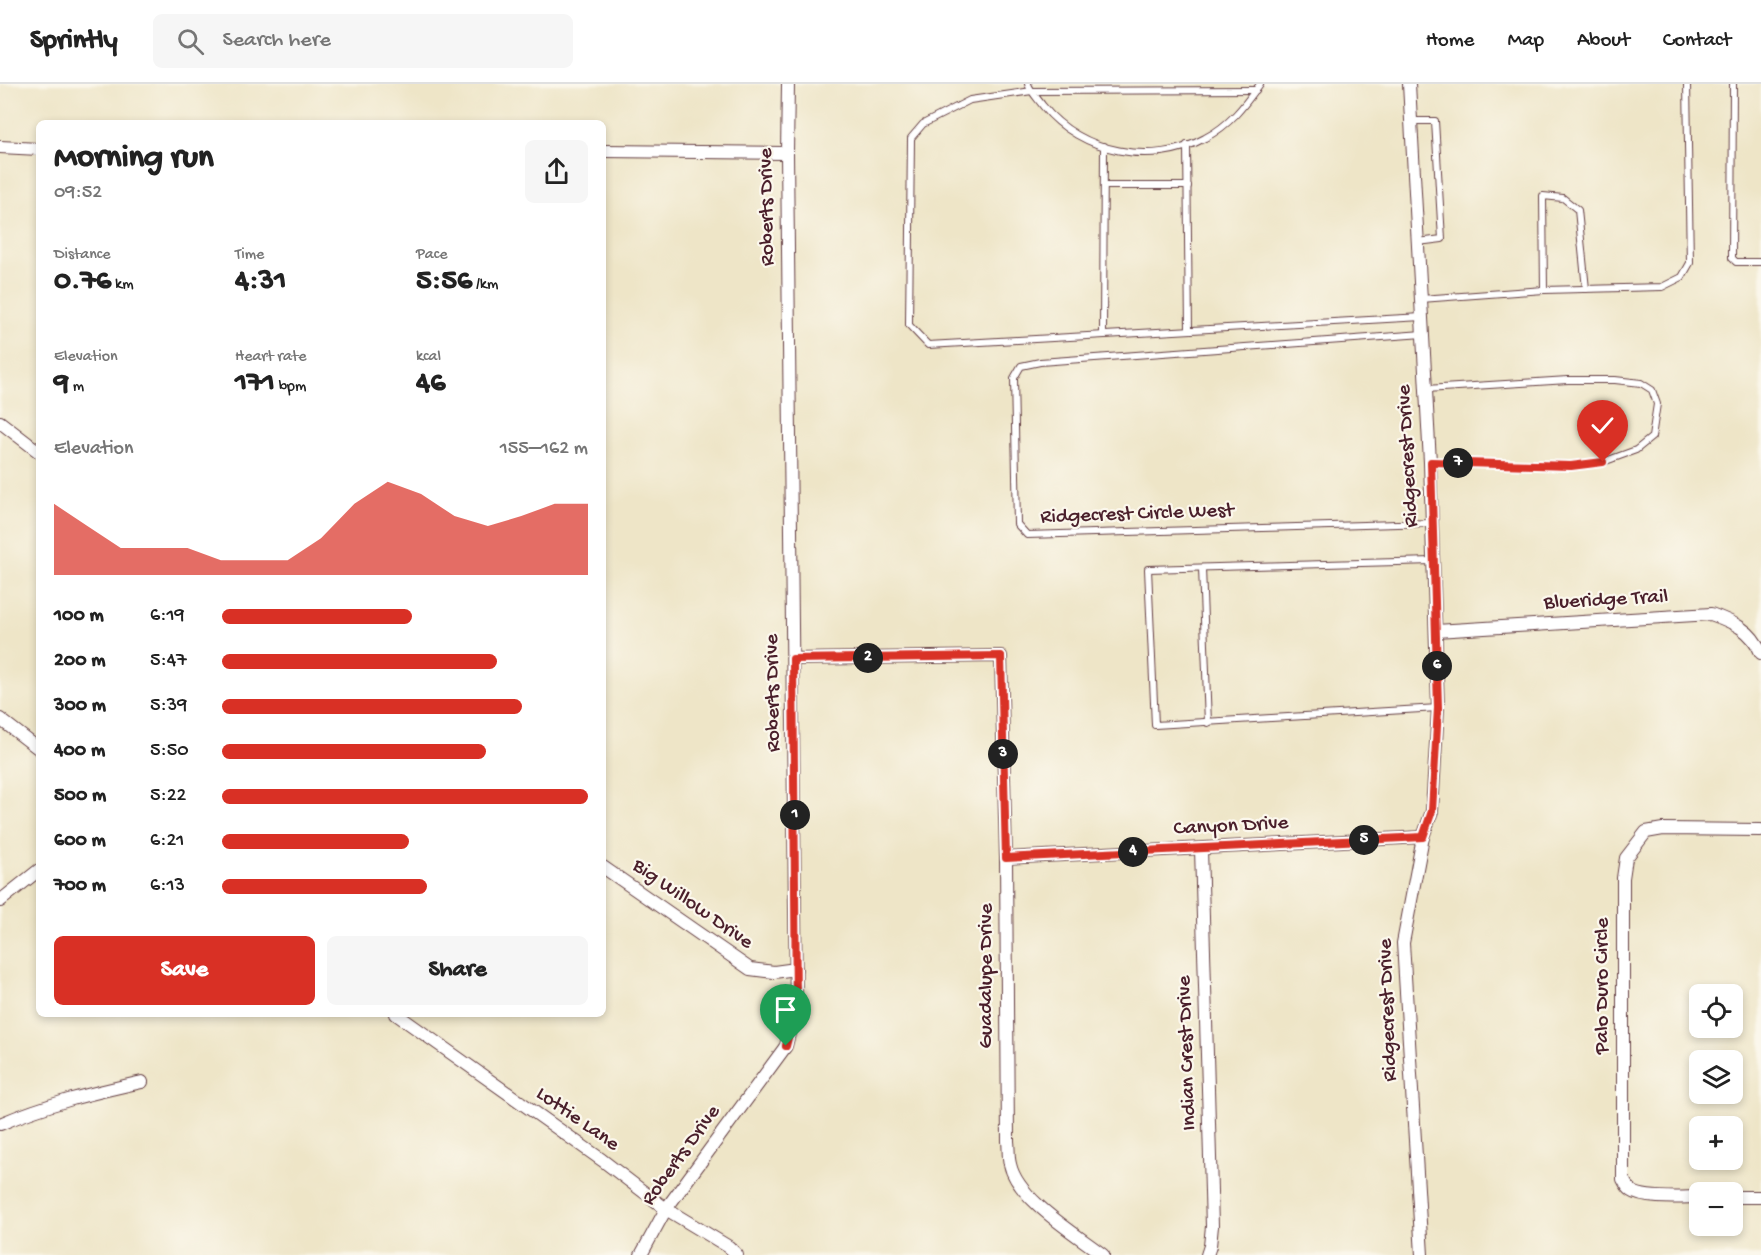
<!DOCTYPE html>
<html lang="en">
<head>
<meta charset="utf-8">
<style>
  body { margin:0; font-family:"Gochi Hand",sans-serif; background:#f6f6f6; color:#222; height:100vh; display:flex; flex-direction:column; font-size:22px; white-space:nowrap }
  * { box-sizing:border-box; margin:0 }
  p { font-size:20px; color:#767676 }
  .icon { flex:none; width:33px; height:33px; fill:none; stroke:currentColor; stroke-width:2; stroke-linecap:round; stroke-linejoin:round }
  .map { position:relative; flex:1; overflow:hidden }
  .side { position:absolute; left:36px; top:36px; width:570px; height:897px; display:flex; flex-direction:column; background:#fff; border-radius:9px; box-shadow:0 3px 9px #0003 }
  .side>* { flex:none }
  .buttons { position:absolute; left:1689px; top:900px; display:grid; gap:12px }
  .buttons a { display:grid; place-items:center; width:54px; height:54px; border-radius:9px; background:#fff; box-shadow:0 3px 9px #0003; font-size:30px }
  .pin { position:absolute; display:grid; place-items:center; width:51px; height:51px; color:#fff; margin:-62px -26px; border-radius:50% 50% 50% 0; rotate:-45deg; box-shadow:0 0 6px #0007 }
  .pin .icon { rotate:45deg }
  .km { position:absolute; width:30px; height:30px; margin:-15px; border-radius:50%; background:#222; color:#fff; font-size:16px; line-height:30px; text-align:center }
  .round { display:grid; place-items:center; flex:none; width:63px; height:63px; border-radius:9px; background:#f6f6f6 }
  .headline { display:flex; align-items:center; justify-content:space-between; height:102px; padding:0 18px }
  h1 { font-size:33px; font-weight:700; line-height:45px }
  .figures { display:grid; grid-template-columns:repeat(3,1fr); gap:9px; height:102px; padding:6px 18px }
  .figures div { display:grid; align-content:center }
  .figures b { font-size:30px; font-weight:700 }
  .figures small { font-size:16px; font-weight:400 }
  .figures p { font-size:16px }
  .chart { height:168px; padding:12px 18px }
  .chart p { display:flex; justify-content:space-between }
  .chart svg { width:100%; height:108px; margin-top:6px; fill:#d93025; opacity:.7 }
  .primary-button { display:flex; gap:12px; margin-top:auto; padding:12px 18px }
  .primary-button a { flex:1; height:69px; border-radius:9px; background:#d93025; color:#fff; font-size:24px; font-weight:700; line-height:69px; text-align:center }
  .primary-button a+a { background:#f6f6f6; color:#222 }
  ul { padding:0 18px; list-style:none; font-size:20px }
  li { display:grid; grid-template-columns:96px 72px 1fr; align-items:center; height:45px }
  li i { height:15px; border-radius:8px; background:#d93025 }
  header { display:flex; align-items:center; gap:36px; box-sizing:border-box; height:84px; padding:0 30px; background:#fff; border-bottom:2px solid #e0e0e0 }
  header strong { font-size:28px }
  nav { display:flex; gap:33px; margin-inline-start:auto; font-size:21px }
  .search { width:420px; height:54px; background:#f6f6f6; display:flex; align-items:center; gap:15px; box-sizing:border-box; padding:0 21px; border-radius:9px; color:#767676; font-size:22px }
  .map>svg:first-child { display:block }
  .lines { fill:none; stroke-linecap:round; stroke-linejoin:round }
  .lane-casing { stroke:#633d42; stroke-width:8 }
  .street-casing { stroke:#633d42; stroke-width:14 }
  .lane { stroke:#fff; stroke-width:6 }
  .street { stroke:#fff; stroke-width:12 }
  .route-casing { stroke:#fff; stroke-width:12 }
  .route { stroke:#d93025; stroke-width:8 }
  .labels { text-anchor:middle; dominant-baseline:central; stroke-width:4.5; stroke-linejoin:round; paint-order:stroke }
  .street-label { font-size:21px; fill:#4a1f2b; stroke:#fbf7ec }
</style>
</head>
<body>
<header>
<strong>Sprintly</strong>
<div class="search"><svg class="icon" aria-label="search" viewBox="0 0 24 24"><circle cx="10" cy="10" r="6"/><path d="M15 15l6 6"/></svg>Search here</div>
<nav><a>Home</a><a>Map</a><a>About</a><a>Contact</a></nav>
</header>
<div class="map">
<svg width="1761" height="1171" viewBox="0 0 1761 1171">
  <rect width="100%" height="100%" fill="#fbf7ec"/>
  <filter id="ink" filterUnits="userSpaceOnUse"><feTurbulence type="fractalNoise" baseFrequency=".0167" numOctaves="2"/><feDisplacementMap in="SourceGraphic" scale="12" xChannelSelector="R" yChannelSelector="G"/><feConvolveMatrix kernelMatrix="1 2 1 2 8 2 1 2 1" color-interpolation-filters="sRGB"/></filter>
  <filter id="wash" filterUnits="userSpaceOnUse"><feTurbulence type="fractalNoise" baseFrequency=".008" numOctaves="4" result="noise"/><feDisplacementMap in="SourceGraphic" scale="24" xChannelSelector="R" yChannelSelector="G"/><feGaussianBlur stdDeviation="1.35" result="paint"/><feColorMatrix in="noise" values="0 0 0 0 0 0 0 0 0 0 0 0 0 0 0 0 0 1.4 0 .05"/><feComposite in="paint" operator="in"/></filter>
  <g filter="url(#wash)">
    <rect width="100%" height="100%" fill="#eee5c7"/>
  </g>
  <g filter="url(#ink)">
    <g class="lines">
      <!-- lane casing -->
      <g class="lane-casing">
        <g id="lane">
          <path d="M1028 0C1031 8 1038 15 1043 22 1081 69 1153 83 1205 54 1230 41 1244 22 1260 0"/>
          <path d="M1733 0 1732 174 1736 178H1761"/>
          <path d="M1256 6 1032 7 970 16 923 40 911 54 909 241 928 261 1422 233"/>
          <path d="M1412 37H1435L1442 155 1418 158"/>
          <path d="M1187 61 1189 246"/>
          <path d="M1104 102H1188"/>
          <path d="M1544 206 1543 112 1563 114 1578 126 1586 205"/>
          <path d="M1421 215 1544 206 1662 203 1682 193 1690 179 1687 0"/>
          <path d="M1423 250 1040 278 1021 282 1014 294 1017 440 1027 451 1431 439"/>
          <path d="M1103 251 1104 62"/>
          <path d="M1426 305 1568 296H1615L1641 299 1652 306 1657 320 1652 353 1636 366 1603 378 1571 382 1430 378"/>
          <path d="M1433 477 1148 485 1155 641 1438 624"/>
          <path d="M1202 484 1208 639"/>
        </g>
      </g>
      <!-- street casing -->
      <g class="street-casing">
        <g id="street">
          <path d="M1409 0 1430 378 1438 624 1432 727 1423 753 1403 859 1422 1171"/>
          <path d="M0 63 39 65"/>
          <path d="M603 67 787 69"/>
          <path d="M0 338 39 368"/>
          <path d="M1436 547 1711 530C1733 538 1752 546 1761 569"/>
          <path d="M793 575 1001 572 1006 774 1008 1057C1009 1064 1008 1073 1010 1080 1017 1115 1076 1150 1103 1171"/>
          <path d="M0 635 39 665"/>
          <path d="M1201 765 1212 1142 1210 1162 1207 1171"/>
          <path d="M1006 774 1423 753"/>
          <path d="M603 783 750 885 774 888 796 885"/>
          <path d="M0 817 39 786"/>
          <path d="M396 930 602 1076 666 1125 729 1163 737 1171"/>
          <path d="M0 1040C47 1020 92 1009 142 998"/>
          <path d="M1700 1113C1684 1113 1644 1116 1632 1107 1628 1104 1625 1099 1623 1095V794L1626 774 1646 748 1663 745 1761 746"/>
          <path d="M1732 1113H1761"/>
          <path d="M641 1171 666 1125 786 962 796 920 787 69 788 0"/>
        </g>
      </g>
      <!-- lane -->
      <use href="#lane" class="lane"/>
      <!-- street -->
      <use href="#street" class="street"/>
    </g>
  </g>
  <g class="lines" filter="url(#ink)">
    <!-- route casing -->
    <g class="route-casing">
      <path id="route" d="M786 962 796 920 793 575 1001 572 1006 774 1423 753 1432 727 1438 624 1431 378 1571 382 1603 378"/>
    </g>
    <!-- route -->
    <use href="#route" class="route"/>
  </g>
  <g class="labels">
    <!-- street labels -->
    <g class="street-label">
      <text transform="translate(768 123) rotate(-91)">Roberts Drive</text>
      <text transform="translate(1409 372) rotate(-93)">Ridgecrest Drive</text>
      <text transform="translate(1137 431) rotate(-2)">Ridgecrest Circle West</text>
      <text transform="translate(1606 517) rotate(-3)">Blueridge Trail</text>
      <text transform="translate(774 609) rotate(-91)">Roberts Drive</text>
      <text transform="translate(1231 743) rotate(-3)">Canyon Drive</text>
      <text transform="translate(692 821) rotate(35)">Big Willow Drive</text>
      <text transform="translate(987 892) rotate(-90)">Guadalupe Drive</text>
      <text transform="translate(1603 902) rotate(-90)">Palo Duro Circle</text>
      <text transform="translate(1389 926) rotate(-92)">Ridgecrest Drive</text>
      <text transform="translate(1188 969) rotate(-92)">Indian Crest Drive</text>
      <text transform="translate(577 1036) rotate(35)">Lottie Lane</text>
      <text transform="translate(682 1072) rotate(-54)">Roberts Drive</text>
    </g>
  </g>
</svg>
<div class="buttons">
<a><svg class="icon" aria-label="locate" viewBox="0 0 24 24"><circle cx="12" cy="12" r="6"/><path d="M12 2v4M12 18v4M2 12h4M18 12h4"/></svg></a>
<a><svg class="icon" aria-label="layers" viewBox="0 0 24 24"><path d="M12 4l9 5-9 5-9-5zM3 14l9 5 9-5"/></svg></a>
<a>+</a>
<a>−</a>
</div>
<div class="pin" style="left:786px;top:962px;background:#1e9e55"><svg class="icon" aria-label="arrive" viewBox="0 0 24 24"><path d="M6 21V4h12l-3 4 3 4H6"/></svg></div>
<div class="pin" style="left:1603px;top:378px;background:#d93025"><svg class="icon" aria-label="check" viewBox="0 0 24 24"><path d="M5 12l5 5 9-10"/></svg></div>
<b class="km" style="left:795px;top:731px">1</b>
<b class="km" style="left:868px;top:574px">2</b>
<b class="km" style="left:1003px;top:670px">3</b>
<b class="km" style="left:1133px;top:768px">4</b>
<b class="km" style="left:1364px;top:756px">5</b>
<b class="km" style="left:1437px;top:582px">6</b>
<b class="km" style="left:1458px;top:379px">7</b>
<section class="side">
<div class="headline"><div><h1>Morning run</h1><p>09:52</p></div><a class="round"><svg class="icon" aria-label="share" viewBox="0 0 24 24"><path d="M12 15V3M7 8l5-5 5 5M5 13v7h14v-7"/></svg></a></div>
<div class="figures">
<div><p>Distance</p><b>0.76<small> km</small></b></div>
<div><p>Time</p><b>4:31</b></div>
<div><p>Pace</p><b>5:56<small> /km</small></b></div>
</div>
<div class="figures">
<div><p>Elevation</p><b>9<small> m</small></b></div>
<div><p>Heart rate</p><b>171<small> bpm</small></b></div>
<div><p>kcal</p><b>46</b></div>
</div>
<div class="chart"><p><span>Elevation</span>155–162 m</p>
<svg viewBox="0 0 160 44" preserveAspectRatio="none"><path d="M0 44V15L10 24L20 33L30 33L40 33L50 38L60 38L70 38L80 29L90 15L100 6L110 11L120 20L130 24L140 20L150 15L160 15V44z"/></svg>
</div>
<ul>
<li><b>100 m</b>6:19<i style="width:52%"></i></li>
<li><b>200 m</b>5:47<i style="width:75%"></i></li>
<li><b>300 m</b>5:39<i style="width:82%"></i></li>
<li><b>400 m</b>5:50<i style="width:72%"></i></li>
<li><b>500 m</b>5:22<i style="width:100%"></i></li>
<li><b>600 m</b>6:21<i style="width:51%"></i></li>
<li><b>700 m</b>6:13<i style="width:56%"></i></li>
</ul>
<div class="primary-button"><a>Save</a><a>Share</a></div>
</section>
</div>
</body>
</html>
